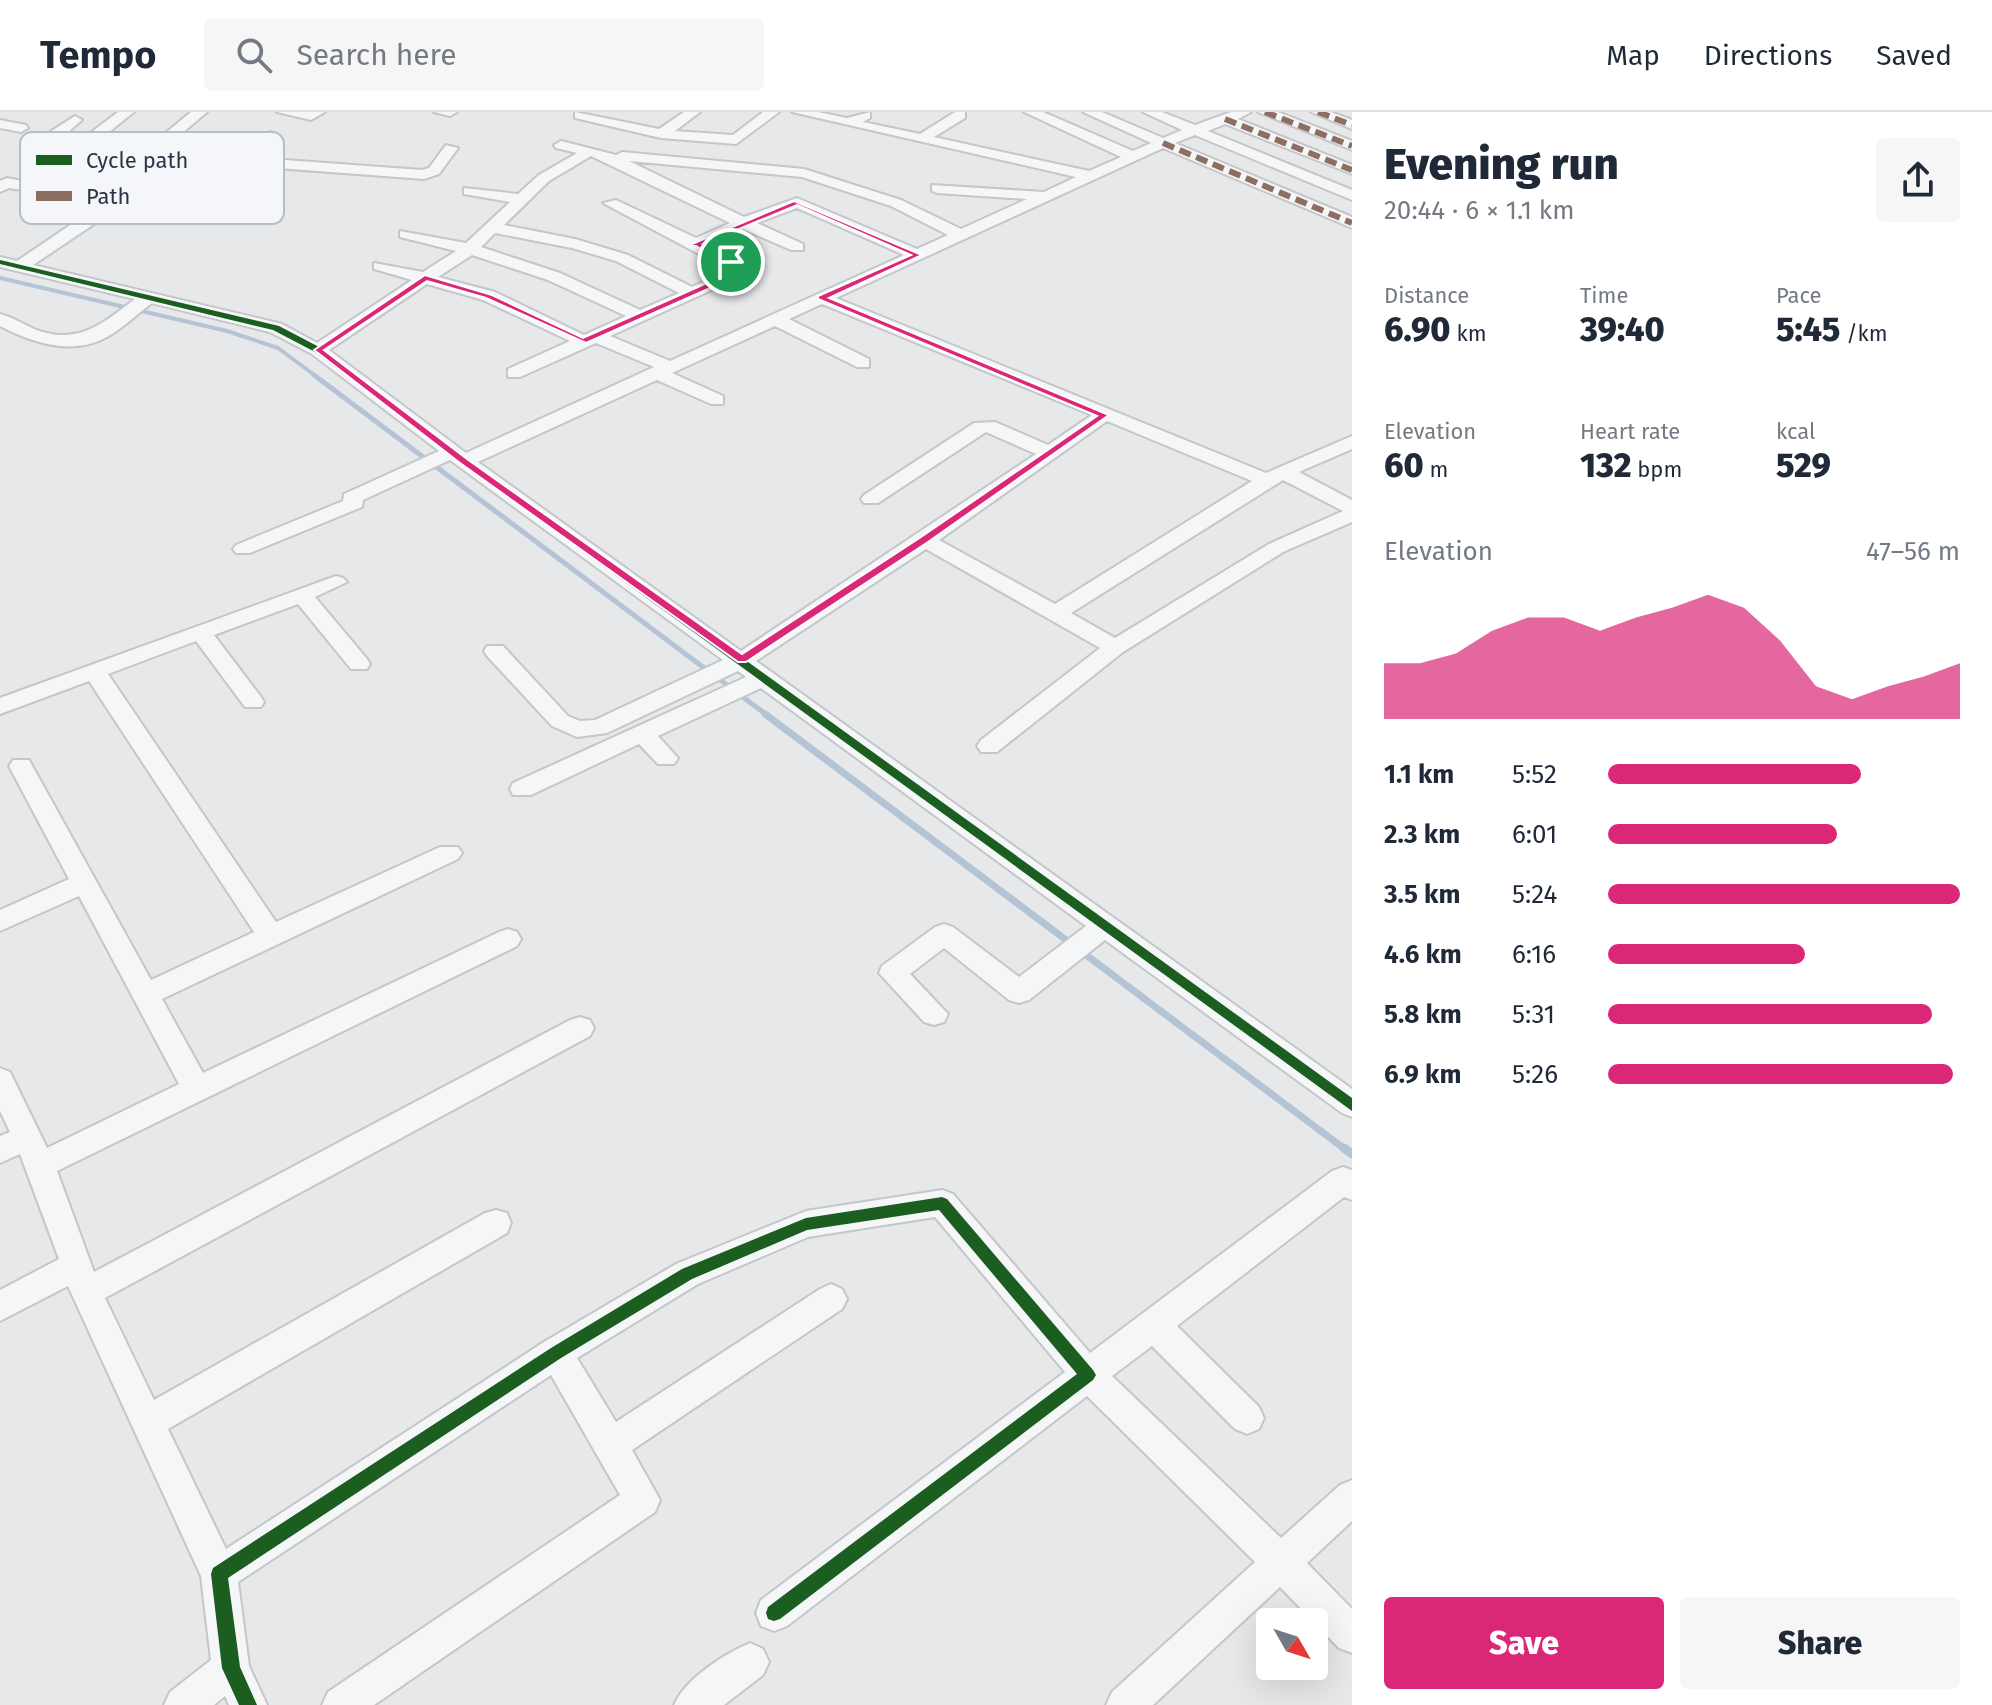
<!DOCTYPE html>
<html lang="en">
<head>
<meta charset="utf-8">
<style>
  body { margin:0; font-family:"Fira Sans",sans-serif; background:#f6f6f7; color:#1f2937; height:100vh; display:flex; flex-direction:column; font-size:30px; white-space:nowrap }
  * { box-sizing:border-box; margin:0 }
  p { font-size:26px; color:#747a83 }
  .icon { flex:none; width:44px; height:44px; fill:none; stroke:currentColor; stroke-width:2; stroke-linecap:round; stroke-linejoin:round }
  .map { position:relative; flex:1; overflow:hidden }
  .panel { display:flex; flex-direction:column; background:#fff; width:640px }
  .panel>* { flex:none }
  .needle { width:52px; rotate:129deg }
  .buttons { position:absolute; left:1256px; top:1496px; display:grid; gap:16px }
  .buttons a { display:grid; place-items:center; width:72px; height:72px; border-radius:8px; background:#fff; box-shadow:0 8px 32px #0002; font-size:40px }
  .pin { position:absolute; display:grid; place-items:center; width:68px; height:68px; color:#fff; margin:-34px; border:4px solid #fff; border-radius:50%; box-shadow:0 2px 8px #0007 }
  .round { display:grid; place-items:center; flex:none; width:84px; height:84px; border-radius:8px; background:#f6f6f7 }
  .head { display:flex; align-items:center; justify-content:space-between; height:136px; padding:0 32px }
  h1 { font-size:44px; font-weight:800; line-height:60px }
  .metrics { display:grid; grid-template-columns:repeat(3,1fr); gap:12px; height:136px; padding:8px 32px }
  .metrics div { display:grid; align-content:center }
  .metrics b { font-size:34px; font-weight:800 }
  .metrics small { font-size:22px; font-weight:400 }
  .metrics p { font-size:22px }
  .chart { height:224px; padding:16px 32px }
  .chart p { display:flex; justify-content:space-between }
  .chart svg { width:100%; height:144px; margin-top:8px; fill:#db2777; opacity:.7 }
  .action { display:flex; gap:16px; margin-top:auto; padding:16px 32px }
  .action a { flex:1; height:92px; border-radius:8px; background:#db2777; color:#fff; font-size:32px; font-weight:800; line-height:92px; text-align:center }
  .action a+a { background:#f6f6f7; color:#1f2937 }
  ul { padding:0 32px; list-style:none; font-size:26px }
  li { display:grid; grid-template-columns:128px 96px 1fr; align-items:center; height:60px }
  li i { height:20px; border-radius:10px; background:#db2777 }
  header { display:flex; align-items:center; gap:48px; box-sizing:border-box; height:112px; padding:0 40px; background:#fff; border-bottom:2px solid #e0e1e3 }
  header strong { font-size:38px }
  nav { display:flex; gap:44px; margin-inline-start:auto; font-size:28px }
  .search { width:560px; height:72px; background:#f6f6f7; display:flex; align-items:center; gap:20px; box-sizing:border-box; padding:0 28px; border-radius:8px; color:#747a83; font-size:30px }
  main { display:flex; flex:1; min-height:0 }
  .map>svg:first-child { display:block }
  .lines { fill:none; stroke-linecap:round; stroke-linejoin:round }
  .stream-far3 { stroke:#b4c4d5; stroke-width:4 }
  .stream-far2 { stroke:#b4c4d5; stroke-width:5 }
  .stream-far1 { stroke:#b4c4d5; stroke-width:7 }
  .stream { stroke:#b4c4d5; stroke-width:9 }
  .minor-casing { stroke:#c4c6c8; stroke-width:4 }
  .minor { fill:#f5f6f7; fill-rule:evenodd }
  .quiet { stroke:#8d6e63; stroke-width:6; stroke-dasharray:12 6; stroke-linecap:butt }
  .cycleway-casing { stroke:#f4f6f9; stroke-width:5 }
  .cycleway { fill:#1b5e20; fill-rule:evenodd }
  .route { fill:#db2777; stroke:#fff; stroke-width:2; fill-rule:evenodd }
  .key { fill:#f4f6f9; stroke:#b8bcc3; stroke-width:2 }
  .key-label { font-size:22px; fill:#2b3445 }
</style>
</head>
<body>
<header>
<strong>Tempo</strong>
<div class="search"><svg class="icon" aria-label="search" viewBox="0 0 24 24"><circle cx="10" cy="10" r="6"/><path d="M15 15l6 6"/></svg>Search here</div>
<nav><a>Map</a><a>Directions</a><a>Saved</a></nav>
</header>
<main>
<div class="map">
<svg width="1352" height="1593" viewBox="0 0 1352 1593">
  <rect width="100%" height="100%" fill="#e6e8ea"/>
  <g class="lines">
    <!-- stream-far3 -->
    <path class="stream-far3" d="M0 166 227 219 278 236 317 265"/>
    <!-- stream-far2 -->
    <path class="stream-far2" d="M314 263 768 604"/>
    <!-- stream-far1 -->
    <path class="stream-far1" d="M765 602 1346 1038"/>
    <!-- stream -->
    <path class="stream" d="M1344 1036 1352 1042"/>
    <!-- minor casing -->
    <g class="minor-casing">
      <g id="minor">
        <path d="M118 0H134L99 28 145 38 191 0H207L133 63 58 52V46L76 32 50 26V20L75 4 82 8 67 21 85 25ZM90 35 137 45 125 55 75 47Z"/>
        <path d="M277 0H325L311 8Z"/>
        <path d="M434 0H457L450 4Z"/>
        <path d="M575 0 659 17 684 0H700L675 19 733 23 763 0H779L736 32 661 26 575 6Z"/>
        <path d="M792 0H818L847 6 870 0V6L863 10 920 22 955 0H965V6L934 25 1089 59 1121 45 1024 0H1043L1133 39 1151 31 1083 0H1102L1163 26 1182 18 1143 0H1162L1195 13 1231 0H1251L1238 7 1352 53V62L1225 12 1208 19 1352 78V88L1195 23 1175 31 1352 105V116L1163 36 836 186 1266 361 1352 324V337L1299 360 1352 388V410L1283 440 1123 540 997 640H981L977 634 981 628 1100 536 926 437 756 549 1352 977V1005L1342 1001 1105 828 1029 888 1019 891 1009 888 944 836 910 862 948 902 944 910 934 913 924 910 879 861 882 854 935 815 944 812 953 815 1019 865 1086 814 761 576 658 624 678 646 674 652H658L639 632 531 683H513L510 677 513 671 746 565 738 559 607 621 577 625 552 614 487 544 484 539 487 534H503L568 604 580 609 595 608 723 548 450 348 363 388 362 395 250 441H236L233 437 236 433 343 389 344 382 439 339 312 242 270 220 152 191C137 202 123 216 107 225 73 244 32 231 0 214V202C12 205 23 212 34 217 78 234 102 212 135 187L0 155V145L17 149 103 91 9 76 0 80V69L7 66C50 74 166 102 201 78 224 64 248 27 271 20L278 24 257 46 422 58 429 56 446 33 458 36 439 62 424 67 249 54 201 91 181 96 121 94 33 153 282 212 317 231 412 168 374 157V151L423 160 456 139 400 125V119L466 131 510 90 464 82V76L518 82 539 63 577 41 556 36 554 33 561 29 616 43 622 40 804 57 901 88 961 117 1027 87 937 81 932 79V73L1044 80 1076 65ZM591 44 730 111 696 126 616 88 603 91 729 158 692 175 628 143 575 127 504 113 549 69ZM629 49 802 65 891 94 948 123 917 137 797 86 744 105ZM797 96 904 143 670 249 610 224 745 163 747 160 737 147 709 132 743 117 791 138H803V132L757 111ZM495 121 572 136 616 149 679 181 640 198 560 161 481 135ZM472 143 548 168 626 204 584 223 495 180 438 165ZM427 172 483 188 570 229 508 257V265H520L596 231 654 255 466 341 329 238ZM822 192 1092 303 1048 333 995 310 974 311 864 383 861 387 864 391H878L986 320 1036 342 741 539 478 350 657 268 711 292H723V284L672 261 775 214 857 255H869V247L789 207ZM1107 309 1252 369 1055 492 939 428ZM1283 368 1343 399 1269 432 1115 526 1071 501Z"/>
        <path d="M1258 0H1278L1352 29V38Z"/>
        <path d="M1311 0H1331L1352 8V17Z"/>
        <path d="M0 8 26 13 28 16 21 20 0 16Z"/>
        <path d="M336 464 343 466 347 470 315 485 367 547 370 552 367 557H351L298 492 214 523 261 585 264 590 261 595H245L196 529 108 562 276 810 440 735H458L462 741 458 747 162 887 203 961 499 820 508 817 517 820 521 827 517 834 57 1059 94 1160 570 908 580 905 590 908 594 916 590 924 105 1186 154 1288 485 1101 496 1098 507 1101 511 1111 507 1121 168 1317 226 1437 544 1230 676 1152 806 1099 942 1078 953 1082 1090 1241 1332 1059 1343 1055 1352 1058V1088L1344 1085 1177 1214 1259 1295 1264 1306 1259 1317 1247 1322 1235 1317 1152 1234 1112 1264 1281 1426 1340 1373 1352 1368V1409L1307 1451 1352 1497V1541L1339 1536 1280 1475 1153 1593H1106L1112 1580 1255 1450 1087 1284 787 1514 774 1519 761 1514 756 1501 761 1488 1065 1260 935 1105 808 1125 698 1172 577 1246 616 1310 820 1177 831 1172 842 1177 847 1187 842 1197 632 1338 660 1388 655 1400 374 1593H322L328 1580 620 1383 551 1263 238 1470 249 1554 267 1593H229L225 1584 214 1593H164L170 1580 211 1548 201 1464 68 1174 0 1209V1178L59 1147 20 1042 0 1051V1024L10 1020 0 999V956L10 960 47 1036 179 972 79 784 0 819V798L69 767 9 654 13 648H29L151 868 254 820 89 569 0 602V586Z"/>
        <path d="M750 1531 763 1537 769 1550 763 1563 724 1593H674C685 1567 724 1542 750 1531Z"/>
      </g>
    </g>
    <!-- minor -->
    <use href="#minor" class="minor"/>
    <!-- quiet -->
    <g class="quiet">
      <path d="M1265 0 1352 34"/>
      <path d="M1318 0 1352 13"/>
      <path d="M1225 7 1352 58"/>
      <path d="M1163 31 1352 111"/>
    </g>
    <!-- cycleway casing -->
    <g class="cycleway-casing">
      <g id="cycleway">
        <path d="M0 148 279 214 321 236 467 347 1352 986V999L461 351 315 240 273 218 0 152Z"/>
        <path d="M942 1085 947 1087 1093 1258 1096 1263 1093 1268 780 1507 774 1509 768 1507 766 1501 768 1495 1077 1262 939 1098 807 1118 692 1167 561 1246 228 1466 240 1555 257 1593H239L222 1556 211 1462 213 1456 551 1236 682 1157 806 1106Z"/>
      </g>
    </g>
    <!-- cycleway -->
    <use href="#cycleway" class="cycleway"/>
  </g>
  <!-- route -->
  <path class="route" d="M794 89 922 143 829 186 1109 303 928 430 746 550H738L460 351 314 238 425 163 492 183 583 226 734 159 729 152 692 132ZM797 93 911 143 818 184V187L1097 304 921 425 742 542 467 347 324 238 427 169 486 186 586 231 742 162 734 149 703 132Z"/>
  <!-- legend -->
  <rect x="20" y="20" width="264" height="92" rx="12" class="key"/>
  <rect x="36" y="43" width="36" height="10" fill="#1b5e20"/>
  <rect x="36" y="79" width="36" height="10" fill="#8d6e63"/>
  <g class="key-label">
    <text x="86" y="56">Cycle path</text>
    <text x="86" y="92">Path</text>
  </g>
</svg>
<div class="buttons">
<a><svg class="needle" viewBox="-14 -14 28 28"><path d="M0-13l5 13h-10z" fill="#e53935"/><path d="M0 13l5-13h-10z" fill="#747a83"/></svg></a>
</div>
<div class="pin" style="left:731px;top:150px;background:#1e9e55"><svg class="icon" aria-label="arrive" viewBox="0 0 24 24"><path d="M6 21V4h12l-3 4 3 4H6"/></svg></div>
</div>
<section class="panel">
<div class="head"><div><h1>Evening run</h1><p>20:44 · 6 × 1.1 km</p></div><a class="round"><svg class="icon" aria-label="share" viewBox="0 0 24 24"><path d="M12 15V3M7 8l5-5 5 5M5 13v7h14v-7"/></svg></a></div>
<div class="metrics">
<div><p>Distance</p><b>6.90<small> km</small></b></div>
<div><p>Time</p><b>39:40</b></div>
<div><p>Pace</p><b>5:45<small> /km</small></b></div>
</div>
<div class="metrics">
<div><p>Elevation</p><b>60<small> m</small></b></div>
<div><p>Heart rate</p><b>132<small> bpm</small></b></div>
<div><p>kcal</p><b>529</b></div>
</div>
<div class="chart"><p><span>Elevation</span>47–56 m</p>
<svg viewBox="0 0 160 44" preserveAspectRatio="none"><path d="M0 44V27L10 27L20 24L30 17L40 13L50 13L60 17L70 13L80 10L90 6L100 10L110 20L120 34L130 38L140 34L150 31L160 27V44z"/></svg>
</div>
<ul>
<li><b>1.1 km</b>5:52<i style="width:72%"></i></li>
<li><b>2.3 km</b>6:01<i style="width:65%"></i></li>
<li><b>3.5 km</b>5:24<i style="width:100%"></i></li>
<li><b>4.6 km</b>6:16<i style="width:56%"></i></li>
<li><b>5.8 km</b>5:31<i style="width:92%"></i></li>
<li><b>6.9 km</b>5:26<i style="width:98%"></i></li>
</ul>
<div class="action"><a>Save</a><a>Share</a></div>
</section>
</main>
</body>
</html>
